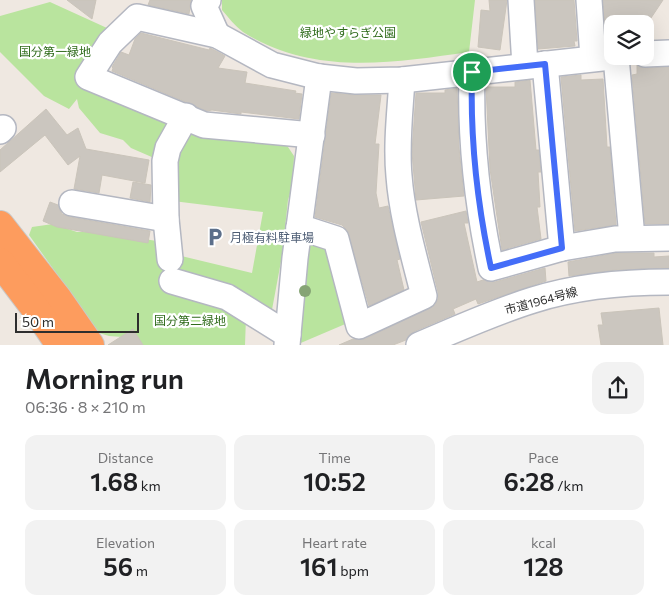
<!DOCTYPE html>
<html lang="en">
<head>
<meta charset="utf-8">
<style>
  body { margin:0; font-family:Commissioner,"Noto Sans JP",sans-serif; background:#f2f2f2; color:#202124; height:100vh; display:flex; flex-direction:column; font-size:19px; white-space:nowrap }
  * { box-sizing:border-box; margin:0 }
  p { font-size:16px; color:#757577 }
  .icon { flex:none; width:28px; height:28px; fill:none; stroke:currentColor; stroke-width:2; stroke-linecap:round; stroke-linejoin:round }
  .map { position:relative; height:345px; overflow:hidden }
  .sheet { display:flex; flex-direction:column; background:#fff; flex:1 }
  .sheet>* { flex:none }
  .tools { position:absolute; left:604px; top:15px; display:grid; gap:10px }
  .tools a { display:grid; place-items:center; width:50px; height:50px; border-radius:10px; background:#fff; box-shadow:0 5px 20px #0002; font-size:25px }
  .scale { position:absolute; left:15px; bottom:12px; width:124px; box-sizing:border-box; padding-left:5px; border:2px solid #2e2e2e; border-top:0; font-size:14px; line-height:18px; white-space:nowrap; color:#2e2e2e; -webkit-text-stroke:4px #fff; paint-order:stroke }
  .pin { position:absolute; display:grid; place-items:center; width:42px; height:42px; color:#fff; margin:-21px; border:2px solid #fff; border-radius:50%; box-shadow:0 1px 5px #0007 }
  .round { display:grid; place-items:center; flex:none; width:52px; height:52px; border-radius:15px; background:#f2f2f2 }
  .headline { display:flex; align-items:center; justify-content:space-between; height:85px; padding:0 25px }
  h1 { font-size:28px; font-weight:600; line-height:38px }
  .stats { display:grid; grid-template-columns:repeat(3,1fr); gap:8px; height:85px; padding:5px 25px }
  .stats div { display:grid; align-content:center; border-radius:12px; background:#f2f2f2; text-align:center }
  .stats b { font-size:25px; font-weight:600 }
  .stats small { font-size:14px; font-weight:400 }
  .stats p { font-size:14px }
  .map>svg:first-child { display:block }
  .green { fill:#b9e49e }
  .building { fill:#cbc6bf; stroke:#cac4ba }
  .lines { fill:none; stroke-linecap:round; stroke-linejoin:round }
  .minor-casing { stroke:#b4b7c1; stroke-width:28 }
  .highway-casing { stroke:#c9c9c9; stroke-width:30 }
  .minor { stroke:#fff; stroke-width:25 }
  .highway { stroke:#fd9c5e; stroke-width:28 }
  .tree { fill:#86a475 }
  .route-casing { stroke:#fff; stroke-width:10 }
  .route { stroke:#446df8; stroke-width:6 }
  .labels { text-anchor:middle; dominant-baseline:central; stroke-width:4.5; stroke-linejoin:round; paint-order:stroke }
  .park-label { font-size:12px; fill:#306c1c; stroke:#fff }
  .service-label { font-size:12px; fill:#4e5e75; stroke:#fff; text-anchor:start }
  .street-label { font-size:12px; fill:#2e2e2e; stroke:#fff }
</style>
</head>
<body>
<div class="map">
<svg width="669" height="345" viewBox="0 0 669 345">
  <rect width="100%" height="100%" fill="#efe8e1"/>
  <!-- green -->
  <g class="green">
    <path d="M222 0H475L469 52C392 63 313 76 243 32 235 26 228 17 222 10Z"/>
    <path d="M50 2 107 28 88 82 156 114 173 127 154 158 131 148 123 140 100 133 79 108 77 99 69 109 44 96 0 52V16Z"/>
    <path d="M191 131 286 144 294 156 293 184 288 200 282 256 271 315 246 317 245 345H140L123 337 109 336 99 333 29 235 32 227 53 224 77 232H98L157 241 173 254 252 273 263 212 173 201 167 174Z"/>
    <path d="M304 238 332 245 350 322 296 345Z"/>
  </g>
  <!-- building -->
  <g class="building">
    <path d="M67 0H96L92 19Z"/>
    <path d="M150 0H191L189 14 148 5Z"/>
    <path d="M489 0H507L500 50 478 47 481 10 490 11Z"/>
    <path d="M535 0H574L577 41H574L575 46 538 49Z"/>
    <path d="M603 0H663L647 24H612V39L606 40Z"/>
    <path d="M141 33 209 50 210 48 218 52 225 56 218 68 247 72 245 83 296 91 295 93 302 94 299 119 241 112V114L212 110 207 111 112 71 113 68 112 67 121 52 129 55 135 39Z"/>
    <path d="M637 65 646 68 669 67V224H645L632 75 637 74Z"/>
    <path d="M581 75V80L603 79 607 147H610L616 225 575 231 561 77Z"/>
    <path d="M530 80 536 150H539L541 172H538L540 207H537L541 239 502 250 490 169 486 87H515V82Z"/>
    <path d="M457 88 459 148 464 196 416 200 412 152 416 93H445V90Z"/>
    <path d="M331 93 356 95H381L375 144H379L376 193 379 208 388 206 400 259 397 260 404 290 369 306 347 230 342 225 315 217Z"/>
    <path d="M46 109 67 135 78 128 86 149 149 160 145 183 102 175 99 193 74 189 80 156 68 165 45 135 0 172V150Z"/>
    <path d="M133 182 151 185 150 202 130 198Z"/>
    <path d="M50 202 58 205 62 214 70 217 150 231 148 243 57 227 43 221Z"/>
    <path d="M466 211 468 223H464L477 282 483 280 495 282 545 268 546 281 478 304 476 299 453 309 455 314 413 332 406 340 393 345H339L353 339H365L435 305 438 299V292L421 222Z"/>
    <path d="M616 253H654V257L669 256V268L616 270 569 276 568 262Z"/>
    <path d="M659 308 663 345H601L598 325H603L601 313Z"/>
    <path d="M133 329 143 345H108Z"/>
  </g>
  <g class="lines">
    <!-- minor casing -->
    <g class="minor-casing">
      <g id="minor">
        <path d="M208 0 204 6 217 35"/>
        <path d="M521 0 525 66"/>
        <path d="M589 0 593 58"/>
        <path d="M645 54 669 53"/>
        <path d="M616 57 632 238"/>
        <path d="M545 64 562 248"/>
        <path d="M472 72C470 139 477 203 491 268L562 248 615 239 669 238"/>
        <path d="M0 131 3 128"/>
        <path d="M312 135 204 125 88 77 110 43 137 17 217 35 272 65 319 77 356 81 402 80 620 56"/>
        <path d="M72 203 166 219"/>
        <path d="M299 227 336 239 359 326 424 296C414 256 402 216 399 176 396 144 400 112 402 80"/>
        <path d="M170 259 166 219 165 161 168 148 186 116"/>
        <path d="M172 281 227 297 288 335"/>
        <path d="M287 345 295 258 319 77"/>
        <path d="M419 345C457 329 494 312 533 300 577 286 624 282 669 282"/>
      </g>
    </g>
    <!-- highway casing -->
    <g class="highway-casing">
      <g id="highway">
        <path d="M0 225 58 299 90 345"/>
        <path d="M0 262 37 311 60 345"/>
      </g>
    </g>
    <!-- minor -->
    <use href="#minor" class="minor"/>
    <!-- highway -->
    <use href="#highway" class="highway"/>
  </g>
  <!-- trees -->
  <circle class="tree" cx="305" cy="291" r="6"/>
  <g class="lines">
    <!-- route casing -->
    <g class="route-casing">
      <path id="route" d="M545 64 562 248 491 268C477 203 470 139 472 72Z"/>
    </g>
    <!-- route -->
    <use href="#route" class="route"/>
  </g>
  <!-- icons -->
  <defs>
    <g id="parking-bare" transform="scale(1.5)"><path d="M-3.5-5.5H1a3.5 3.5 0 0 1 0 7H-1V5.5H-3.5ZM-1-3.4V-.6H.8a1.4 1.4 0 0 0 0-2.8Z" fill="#5c6f8a" stroke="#fff" stroke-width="2.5" paint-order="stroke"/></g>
  </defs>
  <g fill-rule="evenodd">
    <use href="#parking-bare" x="215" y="237"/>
  </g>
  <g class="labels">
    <!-- park labels -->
    <g class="park-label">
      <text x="348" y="32">緑地やすらぎ公園</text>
      <text x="55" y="51">国分第一緑地</text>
      <text x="190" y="320">国分第二緑地</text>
    </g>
    <!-- service labels -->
    <g class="service-label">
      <text x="230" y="237">月極有料駐車場</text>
    </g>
    <!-- street labels -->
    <g class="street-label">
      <text transform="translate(541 300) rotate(-15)">市道1964号線</text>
    </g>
  </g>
</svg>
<div class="tools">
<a><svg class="icon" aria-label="layers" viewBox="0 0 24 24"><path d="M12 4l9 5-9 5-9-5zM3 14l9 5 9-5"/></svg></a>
</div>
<div class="scale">50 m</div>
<div class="pin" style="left:472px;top:72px;background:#1e9e55"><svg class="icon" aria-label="arrive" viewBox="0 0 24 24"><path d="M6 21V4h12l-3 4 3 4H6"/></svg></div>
</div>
<section class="sheet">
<div class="headline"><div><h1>Morning run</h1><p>06:36 · 8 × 210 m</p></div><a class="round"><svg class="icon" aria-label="share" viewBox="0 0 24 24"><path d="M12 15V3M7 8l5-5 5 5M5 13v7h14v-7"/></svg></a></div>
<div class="stats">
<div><p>Distance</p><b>1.68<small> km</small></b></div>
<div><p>Time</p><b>10:52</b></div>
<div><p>Pace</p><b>6:28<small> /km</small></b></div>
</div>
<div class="stats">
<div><p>Elevation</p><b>56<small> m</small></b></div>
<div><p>Heart rate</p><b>161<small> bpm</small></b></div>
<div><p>kcal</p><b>128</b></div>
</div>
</section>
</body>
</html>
